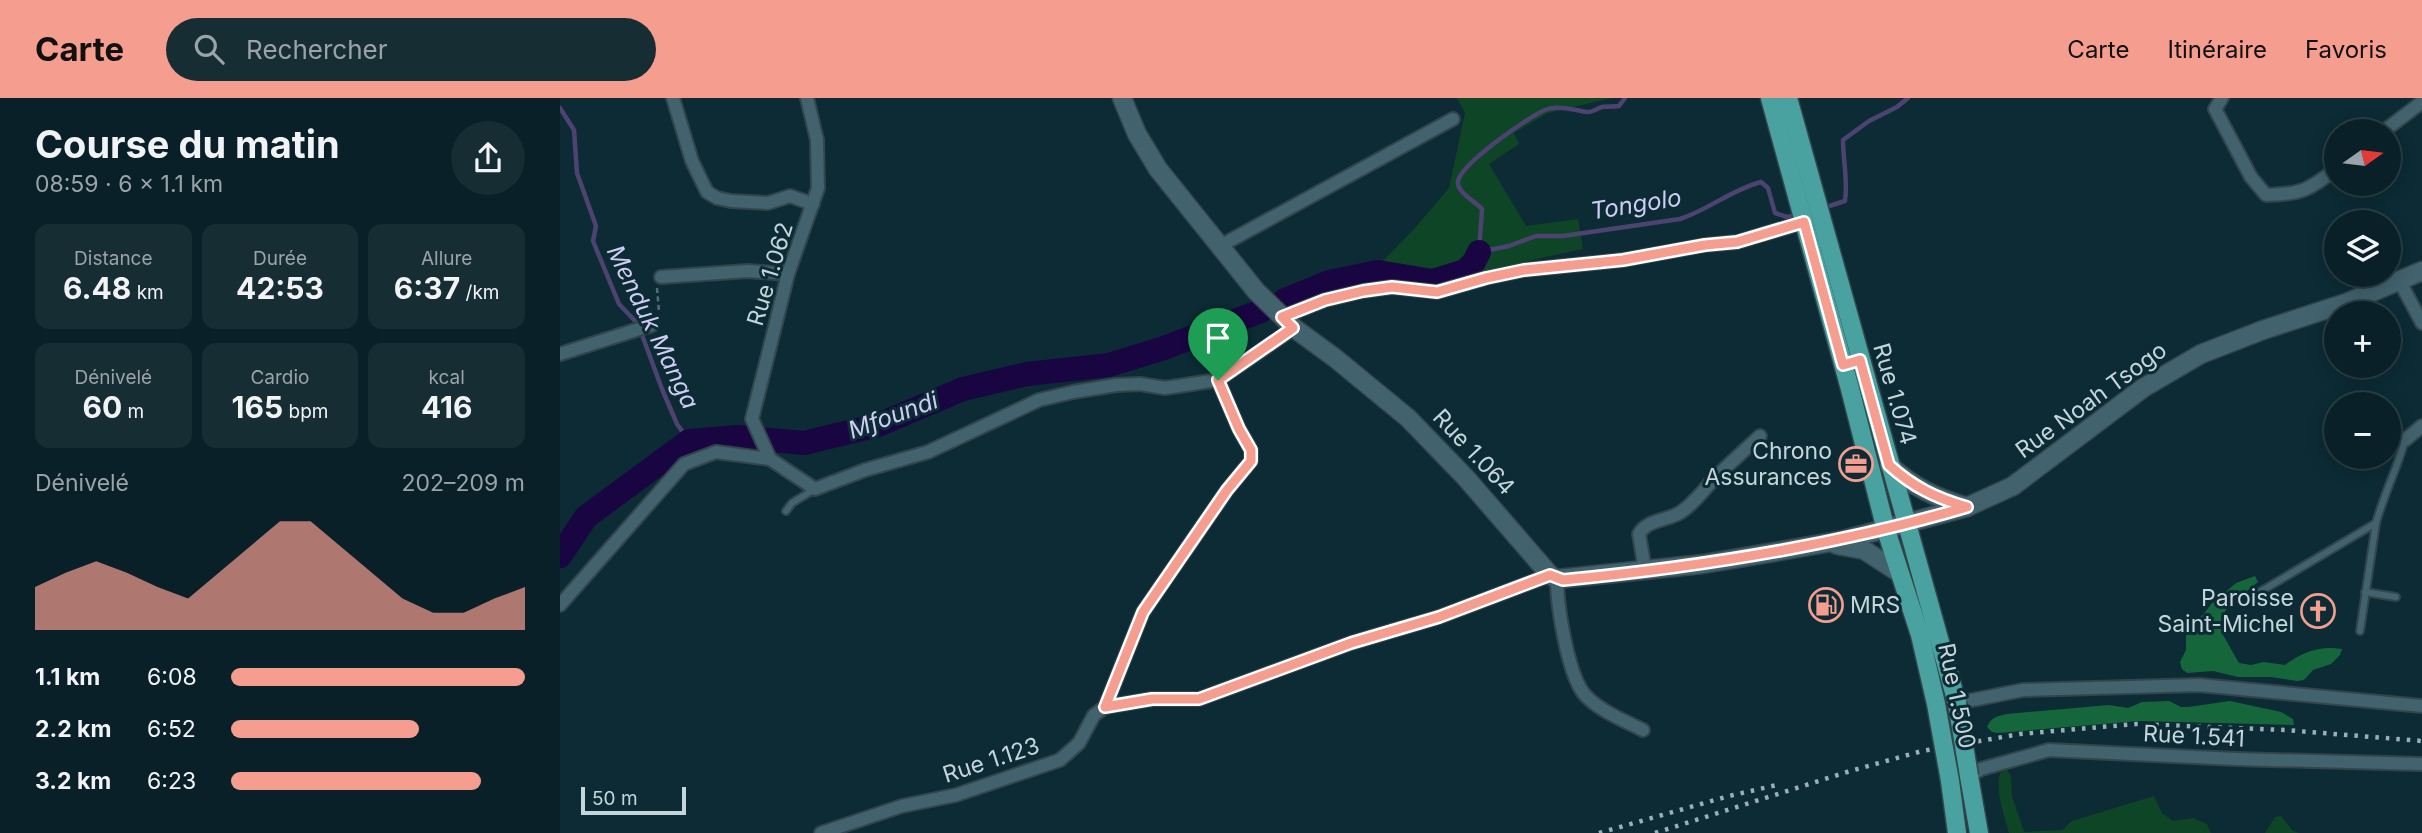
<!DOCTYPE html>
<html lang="fr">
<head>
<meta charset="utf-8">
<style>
  body { margin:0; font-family:Inter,sans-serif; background:#172d34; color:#f1f3f6; height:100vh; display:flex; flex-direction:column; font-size:26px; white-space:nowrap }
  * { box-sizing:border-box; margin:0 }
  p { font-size:23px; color:#99a3a8 }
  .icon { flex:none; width:38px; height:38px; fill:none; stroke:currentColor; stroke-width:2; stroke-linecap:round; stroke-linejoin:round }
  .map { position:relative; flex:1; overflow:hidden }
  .side { display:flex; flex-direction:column; background:#092028; width:560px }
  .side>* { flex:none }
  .needle { width:46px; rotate:76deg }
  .controls { position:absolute; left:1764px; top:21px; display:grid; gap:14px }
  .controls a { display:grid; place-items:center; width:77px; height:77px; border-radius:50%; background:#092028; box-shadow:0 4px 18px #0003,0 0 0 2px #293e45; font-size:35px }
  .scale { position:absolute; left:21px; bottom:18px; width:105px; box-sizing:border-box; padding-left:7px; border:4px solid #c4d5db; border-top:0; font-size:19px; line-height:24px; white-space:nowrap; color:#c4d5db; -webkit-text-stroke:5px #0c2b35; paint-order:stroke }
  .pin { position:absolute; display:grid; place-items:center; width:60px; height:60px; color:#fff; margin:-72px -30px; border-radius:50% 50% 50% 0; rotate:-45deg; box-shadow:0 0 7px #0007 }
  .pin .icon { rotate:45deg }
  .round { display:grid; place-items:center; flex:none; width:74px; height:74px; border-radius:37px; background:#172d34 }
  .headline { display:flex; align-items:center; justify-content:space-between; height:119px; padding:0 35px }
  h1 { font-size:38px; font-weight:700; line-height:52px }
  .figures { display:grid; grid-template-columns:repeat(3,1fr); gap:10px; height:119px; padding:7px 35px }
  .figures div { display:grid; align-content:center; border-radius:14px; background:#172d34; text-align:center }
  .figures b { font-size:30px; font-weight:700 }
  .figures small { font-size:19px; font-weight:400 }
  .figures p { font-size:19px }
  .chart { height:196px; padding:14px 35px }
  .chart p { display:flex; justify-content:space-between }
  .chart svg { width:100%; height:126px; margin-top:7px; fill:#f59d8e; opacity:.7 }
  ul { padding:0 35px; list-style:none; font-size:23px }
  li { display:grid; grid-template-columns:112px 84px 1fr; align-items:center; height:52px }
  li i { height:18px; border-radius:9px; background:#f59d8e }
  header { display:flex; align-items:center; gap:42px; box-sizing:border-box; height:98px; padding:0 35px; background:#f59d8e; color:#111 }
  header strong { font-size:33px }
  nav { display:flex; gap:38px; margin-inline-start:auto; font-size:24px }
  .search { width:490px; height:63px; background:#172d34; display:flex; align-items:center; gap:18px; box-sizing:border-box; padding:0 24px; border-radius:38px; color:#99a3a8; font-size:26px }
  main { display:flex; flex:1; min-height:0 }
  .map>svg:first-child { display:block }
  .green { fill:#0d4526 }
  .forest { fill:#15673b }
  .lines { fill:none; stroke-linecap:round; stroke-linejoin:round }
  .stream { stroke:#4d4371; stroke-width:4.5 }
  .river { stroke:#1a0543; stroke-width:24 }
  .service-casing { stroke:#33454c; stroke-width:10 }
  .minor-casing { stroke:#33454c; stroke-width:16 }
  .secondary-casing { stroke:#33454c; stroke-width:21 }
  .primary-casing { stroke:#33454c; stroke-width:21 }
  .path { stroke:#536d75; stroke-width:2.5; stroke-dasharray:5 3.5; stroke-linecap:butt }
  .service { stroke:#42626d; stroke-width:6 }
  .minor { stroke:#42626d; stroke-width:12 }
  .secondary { stroke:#42626d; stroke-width:18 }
  .primary { stroke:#49a2a0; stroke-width:18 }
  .rail { stroke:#9bb0b6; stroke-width:4.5; stroke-dasharray:3.5 7; stroke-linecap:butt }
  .primary-bridge-casing { stroke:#33454c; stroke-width:21; stroke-linecap:butt }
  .primary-bridge { stroke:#49a2a0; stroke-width:18 }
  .route-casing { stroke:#fff; stroke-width:14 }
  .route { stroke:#f59d8e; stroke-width:9 }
  .labels { text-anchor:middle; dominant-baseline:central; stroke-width:6; stroke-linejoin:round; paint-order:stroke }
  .street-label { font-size:23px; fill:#c4d5db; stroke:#0c2b35 }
  .poi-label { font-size:23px; fill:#c4d5db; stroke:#0c2b35; text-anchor:end }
  .water-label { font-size:24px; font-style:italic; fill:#d0cdf4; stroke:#0c2b35 }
</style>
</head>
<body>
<header>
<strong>Carte</strong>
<div class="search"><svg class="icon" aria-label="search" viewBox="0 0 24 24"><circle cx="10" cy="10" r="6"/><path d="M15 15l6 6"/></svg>Rechercher</div>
<nav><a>Carte</a><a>Itinéraire</a><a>Favoris</a></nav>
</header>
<main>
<section class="side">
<div class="headline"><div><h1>Course du matin</h1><p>08:59 · 6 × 1.1 km</p></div><a class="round"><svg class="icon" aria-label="share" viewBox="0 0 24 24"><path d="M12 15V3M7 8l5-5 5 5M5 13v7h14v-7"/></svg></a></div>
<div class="figures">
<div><p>Distance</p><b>6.48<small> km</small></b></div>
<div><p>Durée</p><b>42:53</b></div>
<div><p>Allure</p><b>6:37<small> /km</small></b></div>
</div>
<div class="figures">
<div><p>Dénivelé</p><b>60<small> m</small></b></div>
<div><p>Cardio</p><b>165<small> bpm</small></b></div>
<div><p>kcal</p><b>416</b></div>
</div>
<div class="chart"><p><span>Dénivelé</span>202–209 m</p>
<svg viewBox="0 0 160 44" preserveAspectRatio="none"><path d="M0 44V29L10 24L20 20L30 24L40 29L50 33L60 24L70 15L80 6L90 6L100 15L110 24L120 33L130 38L140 38L150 33L160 29V44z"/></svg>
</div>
<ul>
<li><b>1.1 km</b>6:08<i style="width:100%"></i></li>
<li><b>2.2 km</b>6:52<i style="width:64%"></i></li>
<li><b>3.2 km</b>6:23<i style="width:85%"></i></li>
</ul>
</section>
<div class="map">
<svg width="1862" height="735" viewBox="0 0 1862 735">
  <rect width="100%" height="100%" fill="#0c2b35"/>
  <!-- green -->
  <g class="green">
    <path d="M897 0H1052L988 15 954 35 959 46 929 66 966 128 1018 121 1023 151 981 160 871 188 818 184 811 170 823 163 854 131 889 90 905 15Z"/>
    <path d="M1447 672 1451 678 1452 698 1464 734 1502 732 1512 723 1594 698 1602 715 1613 723 1633 720 1647 726 1651 735H1449C1444 717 1435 693 1440 675Z"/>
    <path d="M1721 718 1733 733 1740 735H1705L1715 719Z"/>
  </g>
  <!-- forest -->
  <g class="forest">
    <path d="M1695 478 1698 484 1669 508 1661 519 1663 537 1679 565 1691 567 1704 564 1725 567C1742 554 1760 547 1782 551L1780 557 1771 566 1753 572 1744 582 1737 583 1711 579H1678L1653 573 1627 575 1622 571 1620 564 1626 552V526L1643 517 1651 506 1676 485Z"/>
    <path d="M1609 603 1621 609H1628L1670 603 1721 614 1733 621 1734 627 1578 623 1438 635 1432 634 1427 629C1431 619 1438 618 1447 616L1549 607 1568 610 1582 604Z"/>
  </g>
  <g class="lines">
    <!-- stream -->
    <g class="stream">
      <path d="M1065 0 1059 8C1053 9 1048 8 1042 9 1037 10 1033 15 1027 14 1014 12 998 7 985 12 968 19 901 66 898 83 896 94 916 104 922 111L919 154 949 148 976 138H1003L1120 121C1148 112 1171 92 1201 84L1208 90 1215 115 1227 119 1237 117"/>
      <path d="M0 10 14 32 17 75 36 128 33 143 59 206 78 226 102 291 117 326 129 343"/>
      <path d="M1263 110 1285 103C1288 83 1283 62 1283 42L1309 23 1337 9 1348 0"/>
    </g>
    <!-- river -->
    <g class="river">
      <path d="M725 202 769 184 818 174 873 183 905 173 914 164 919 154"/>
      <path d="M0 458 26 419 129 343 178 339 244 345 318 327 403 291 467 276 549 267 604 250 701 213"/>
    </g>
    <!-- service casing -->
    <g class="service-casing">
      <g id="service">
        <path d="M226 413 232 405 255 391"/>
        <path d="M1805 494 1836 499"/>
        <path d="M1698 495 1816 425C1824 396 1837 371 1845 342"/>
        <path d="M1800 533 1816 425"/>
      </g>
    </g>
    <!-- minor casing -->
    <g class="minor-casing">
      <g id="minor">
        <path d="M113 0 132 63 147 94 157 100 171 103 208 105 230 98 253 106"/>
        <path d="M1662 0 1655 11 1691 79 1706 97C1743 96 1748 92 1776 71"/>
        <path d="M1824 33 1862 4"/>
        <path d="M660 148 893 21"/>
        <path d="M101 179 188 173 228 176"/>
        <path d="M1840 184 1862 225"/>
        <path d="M722 219 765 202 803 193 832 189 877 194 926 180 964 172 1063 162 1145 147 1177 144 1251 122"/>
        <path d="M0 256 92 227"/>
        <path d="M1845 342 1862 328"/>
        <path d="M210 361 192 321 228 176 258 90 257 42 247 0"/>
        <path d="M1085 472 1079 436C1087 421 1108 423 1121 414 1135 405 1144 391 1156 379 1170 365 1185 352 1200 338"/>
        <path d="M997 481C997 507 1008 580 1026 598 1040 613 1065 623 1083 632"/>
        <path d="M0 507 124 366 156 354 210 361 255 391 305 372 368 354 479 302 513 294 556 287 580 286 605 290 658 282 734 230"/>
        <path d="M1397 605 1463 592 1639 587 1862 608"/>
        <path d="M545 609 583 514 667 392 691 363V352L679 331 658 282"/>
        <path d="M1409 678 1421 671 1489 652 1676 661 1862 666"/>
        <path d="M261 735 342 708 396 697 500 662 519 645 534 617 545 609 592 601H639L791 545 879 519 990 477"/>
      </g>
    </g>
    <!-- secondary casing -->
    <g class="secondary-casing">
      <g id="secondary">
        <path d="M562 0 577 36 598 71 696 193 734 230 775 260 848 320 906 380 990 477 997 481 1143 466 1220 453 1283 442 1407 409 1453 388 1583 290 1641 256 1703 232 1786 205 1862 173"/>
        <path d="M1329 367C1353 389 1376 400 1407 409"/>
        <path d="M1277 447 1304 452 1338 474"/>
      </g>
    </g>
    <!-- primary casing -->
    <g class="primary-casing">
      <g id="primary">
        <path d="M1210 0 1290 291 1326 432 1360 537 1376 606"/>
        <path d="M1228 0 1397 605"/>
        <path d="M1409 678 1419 735"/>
        <path d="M1390 683 1397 735"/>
      </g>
    </g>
    <!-- path -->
    <path class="path" d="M97 190 99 214"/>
    <!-- service -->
    <use href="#service" class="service"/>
    <!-- minor -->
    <use href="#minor" class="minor"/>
    <!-- secondary -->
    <use href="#secondary" class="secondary"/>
    <!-- primary -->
    <use href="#primary" class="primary"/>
    <!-- rail -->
    <g class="rail">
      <path d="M1039 735 1169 698 1221 686"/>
      <path d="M1095 735 1287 674 1362 653 1460 636 1576 626 1725 632 1862 643"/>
    </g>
    <!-- primary-bridge casing -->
    <g class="primary-bridge-casing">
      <g id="primary-bridge">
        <path d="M1397 605 1409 678"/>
        <path d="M1376 606 1390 683"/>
      </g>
    </g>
    <!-- primary-bridge -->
    <use href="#primary-bridge" class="primary-bridge"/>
  </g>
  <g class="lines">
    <!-- route casing -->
    <g class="route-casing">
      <path id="route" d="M1244 124 1283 267 1300 262 1329 367C1353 389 1376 400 1407 409 1275 448 1140 469 1003 482L990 477 879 519 791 545 639 601H592L545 609 583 514 667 392 691 363V352L679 331 658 282 733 230 722 219 765 202 803 193 832 189 877 194 926 180 964 172 1063 162 1145 147 1177 144Z"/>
    </g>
    <!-- route -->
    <use href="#route" class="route"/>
  </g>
  <!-- icons -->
  <defs>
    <g id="office-ring" transform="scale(1.75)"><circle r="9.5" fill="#0c2b35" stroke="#f59d8e" stroke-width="1.5"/><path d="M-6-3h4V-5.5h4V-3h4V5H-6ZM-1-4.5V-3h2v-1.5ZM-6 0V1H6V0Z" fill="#f59d8e"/></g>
    <g id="fuel-ring" transform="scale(1.75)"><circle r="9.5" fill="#0c2b35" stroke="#f59d8e" stroke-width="1.5"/><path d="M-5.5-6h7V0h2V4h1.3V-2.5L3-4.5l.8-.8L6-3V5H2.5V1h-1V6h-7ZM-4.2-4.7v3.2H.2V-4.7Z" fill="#f59d8e"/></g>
    <g id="church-ring" transform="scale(1.75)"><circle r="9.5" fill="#0c2b35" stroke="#f59d8e" stroke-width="1.5"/><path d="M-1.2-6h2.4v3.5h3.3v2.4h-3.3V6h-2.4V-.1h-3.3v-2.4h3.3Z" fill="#f59d8e"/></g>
  </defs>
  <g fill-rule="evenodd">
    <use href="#office-ring" x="1296" y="366"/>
    <use href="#fuel-ring" x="1266" y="507"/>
    <use href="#church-ring" x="1758" y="513"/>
  </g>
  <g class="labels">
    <!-- street labels -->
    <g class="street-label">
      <text transform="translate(210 176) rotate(-73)">Rue 1.062</text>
      <text transform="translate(1335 296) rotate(74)">Rue 1.074</text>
      <text transform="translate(1531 302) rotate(-36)">Rue Noah Tsogo</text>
      <text transform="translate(914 354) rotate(47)">Rue 1.064</text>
      <text transform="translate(1397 598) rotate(78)">Rue 1.500</text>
      <text transform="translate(1634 638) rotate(3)">Rue 1.541</text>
      <text transform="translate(431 662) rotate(-18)">Rue 1.123</text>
    </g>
    <!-- poi labels -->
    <g class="poi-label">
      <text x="1272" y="353">Chrono<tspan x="1272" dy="26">Assurances</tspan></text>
      <text x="1734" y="500">Paroisse<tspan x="1734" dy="26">Saint-Michel</tspan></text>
      <text x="1290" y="507" text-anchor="start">MRS</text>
    </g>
    <!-- water labels -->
    <g class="water-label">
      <text transform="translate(1076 106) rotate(-9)">Tongolo</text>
      <text transform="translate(93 229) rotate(64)">Menduk Manga</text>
      <text transform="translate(333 317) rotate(-20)">Mfoundi</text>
    </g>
  </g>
</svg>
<div class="controls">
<a><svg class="needle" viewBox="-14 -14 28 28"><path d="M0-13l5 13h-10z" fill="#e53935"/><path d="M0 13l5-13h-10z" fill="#99a3a8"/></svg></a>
<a><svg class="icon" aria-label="layers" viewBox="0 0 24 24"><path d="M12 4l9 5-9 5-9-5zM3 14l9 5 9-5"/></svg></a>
<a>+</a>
<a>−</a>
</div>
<div class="scale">50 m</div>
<div class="pin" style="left:658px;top:282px;background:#1e9e55"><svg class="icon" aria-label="arrive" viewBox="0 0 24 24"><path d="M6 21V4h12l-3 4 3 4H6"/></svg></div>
</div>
</main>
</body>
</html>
